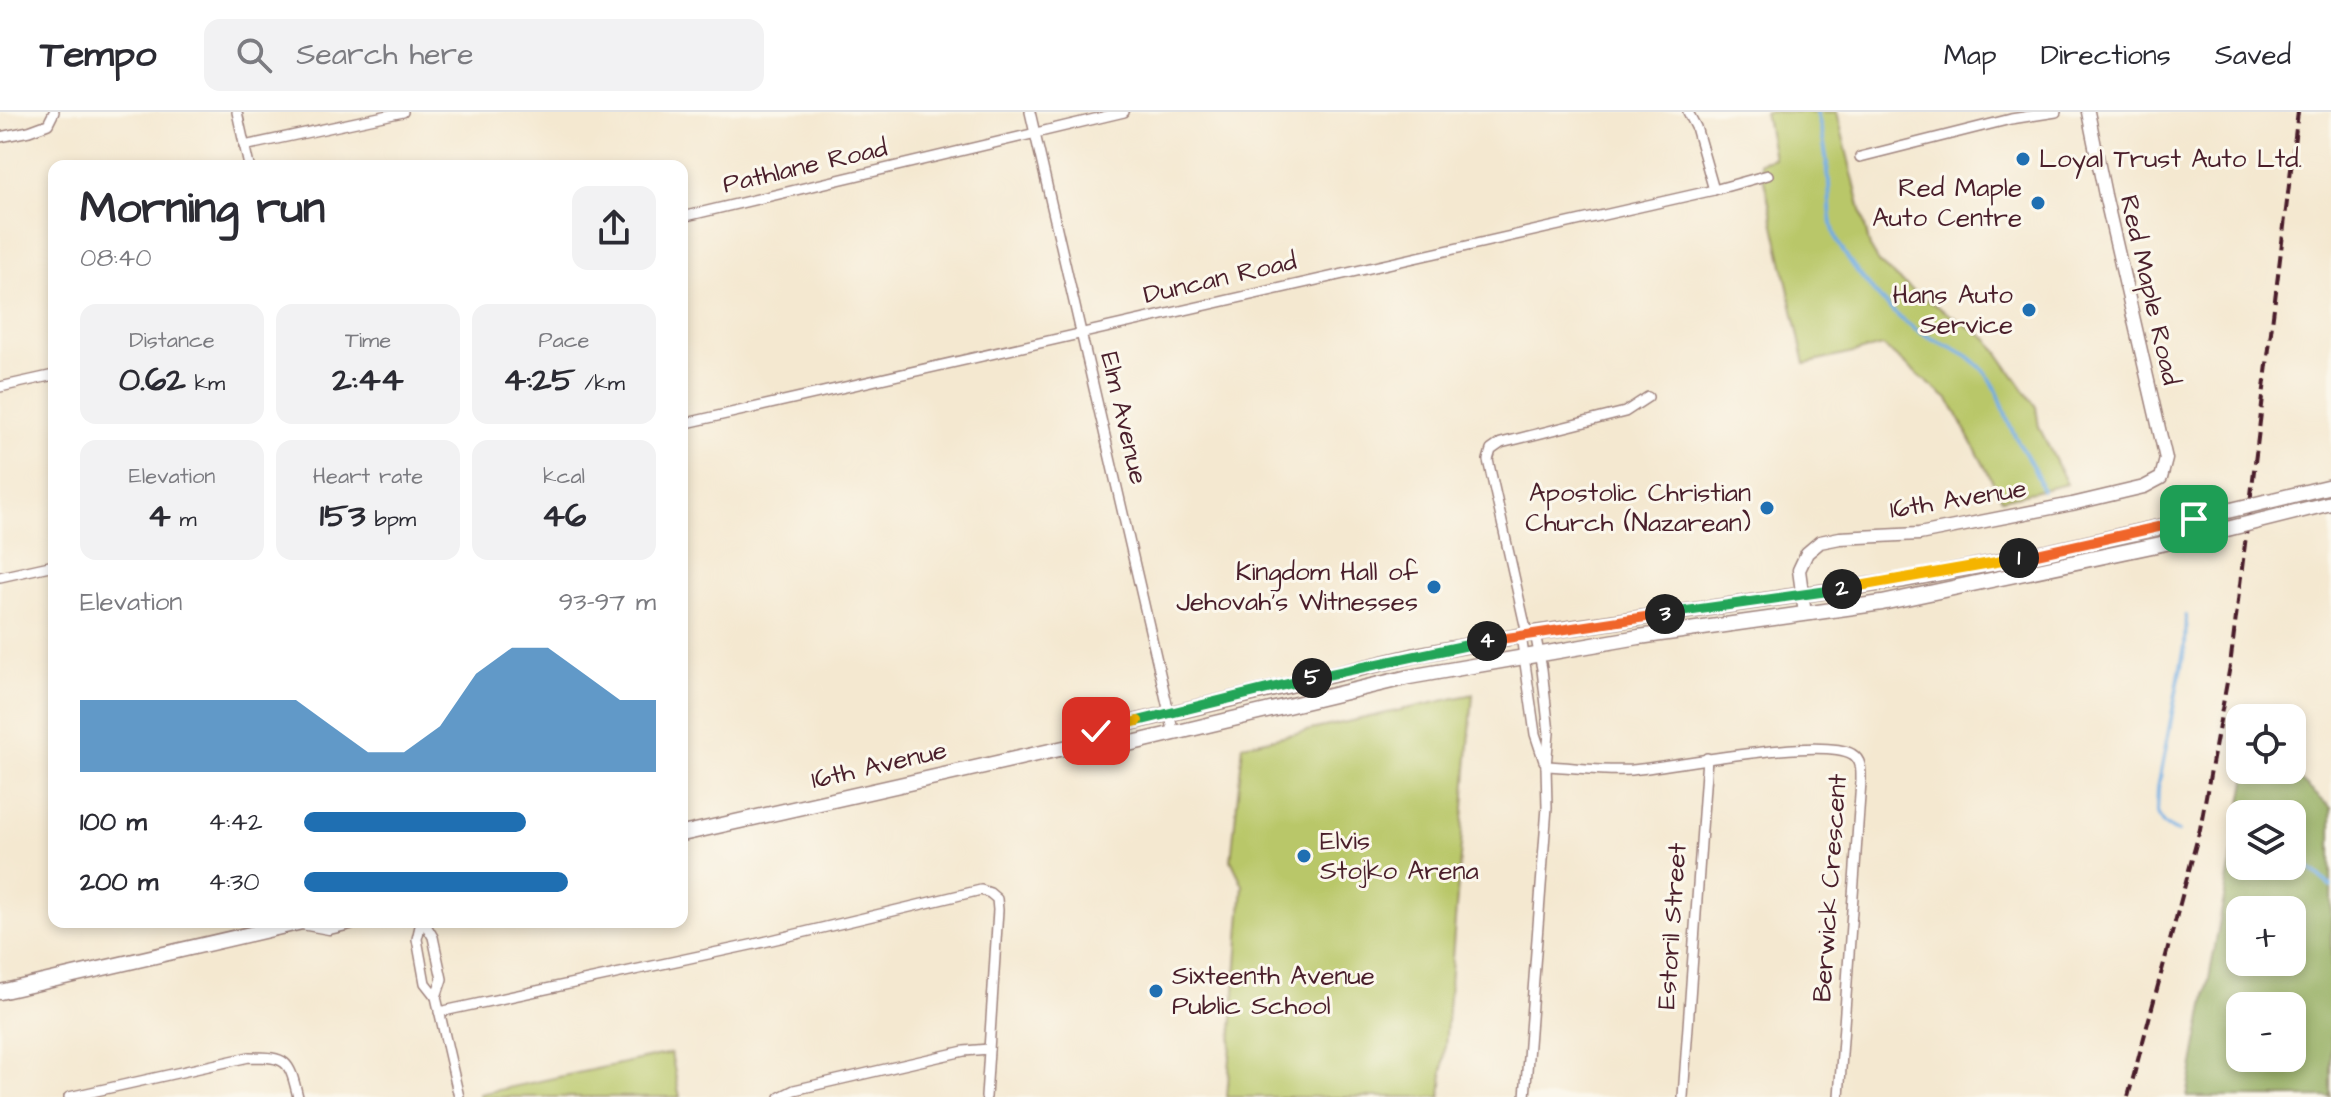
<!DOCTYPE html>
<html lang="en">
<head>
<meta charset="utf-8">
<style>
  body { margin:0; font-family:"Architects Daughter",sans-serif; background:#f2f2f3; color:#2b2b33; height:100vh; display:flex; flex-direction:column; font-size:30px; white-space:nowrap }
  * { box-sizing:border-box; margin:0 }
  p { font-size:26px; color:#7c7c81 }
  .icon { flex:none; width:44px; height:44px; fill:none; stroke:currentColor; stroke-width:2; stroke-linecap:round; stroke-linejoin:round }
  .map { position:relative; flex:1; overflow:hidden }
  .panel { position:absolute; left:48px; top:48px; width:640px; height:768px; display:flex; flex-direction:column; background:#fff; border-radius:16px; box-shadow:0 4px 12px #0003 }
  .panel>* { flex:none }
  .tools { position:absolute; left:2226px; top:592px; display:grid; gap:16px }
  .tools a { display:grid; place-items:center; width:80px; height:80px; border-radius:16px; background:#fff; box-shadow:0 4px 12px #0003; font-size:40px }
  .pin { position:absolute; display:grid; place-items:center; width:68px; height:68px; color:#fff; margin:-34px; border-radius:16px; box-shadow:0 4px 12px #0006 }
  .km { position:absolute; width:40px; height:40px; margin:-20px; border-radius:50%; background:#222; color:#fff; font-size:22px; line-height:40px; text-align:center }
  .round { display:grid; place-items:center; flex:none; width:84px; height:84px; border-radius:16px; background:#f2f2f3 }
  .headline { display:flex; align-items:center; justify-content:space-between; height:136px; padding:0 32px }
  h1 { font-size:44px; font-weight:700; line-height:60px }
  .figures { display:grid; grid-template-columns:repeat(3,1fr); gap:12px; height:136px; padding:8px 32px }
  .figures div { display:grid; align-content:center; border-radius:16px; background:#f2f2f3; text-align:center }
  .figures b { font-size:34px; font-weight:700 }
  .figures small { font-size:22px; font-weight:400 }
  .figures p { font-size:22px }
  .chart { height:224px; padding:16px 32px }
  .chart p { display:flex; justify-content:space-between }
  .chart svg { width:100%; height:144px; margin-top:8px; fill:#1f6fb2; opacity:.7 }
  ul { padding:0 32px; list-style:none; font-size:26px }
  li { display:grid; grid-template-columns:128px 96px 1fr; align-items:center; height:60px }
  li i { height:20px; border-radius:10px; background:#1f6fb2 }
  header { display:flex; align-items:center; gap:48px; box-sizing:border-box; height:112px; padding:0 40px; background:#fff; border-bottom:2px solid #e1e1e2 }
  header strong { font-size:38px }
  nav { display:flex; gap:44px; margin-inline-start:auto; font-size:28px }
  .search { width:560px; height:72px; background:#f2f2f3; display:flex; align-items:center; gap:20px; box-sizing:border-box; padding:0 28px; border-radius:16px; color:#7c7c81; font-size:30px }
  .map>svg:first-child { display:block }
  .green { fill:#b9c769; stroke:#82734a; stroke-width:2 }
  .forest { fill:#92ac5d; stroke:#6e6644; stroke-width:2; fill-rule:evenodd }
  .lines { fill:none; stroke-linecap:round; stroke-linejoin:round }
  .stream { stroke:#70ace2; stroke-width:4 }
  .minor-casing { stroke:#9f847e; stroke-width:12 }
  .tertiary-casing { stroke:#9f847e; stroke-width:15 }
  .secondary-casing { stroke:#9f847e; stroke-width:17 }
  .minor { stroke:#fff; stroke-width:9 }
  .tertiary { stroke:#fff; stroke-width:12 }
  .secondary { stroke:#fff; stroke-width:14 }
  .rail { stroke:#4a1f2b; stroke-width:4; stroke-dasharray:12 6; stroke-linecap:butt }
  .secondary-bridge-casing { stroke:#9f847e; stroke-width:17; stroke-linecap:butt }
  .secondary-bridge { stroke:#fff; stroke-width:14 }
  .split-1-casing { stroke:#fff; stroke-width:16 }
  .split-2-casing { stroke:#fff; stroke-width:16 }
  .split-3-casing { stroke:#fff; stroke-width:16 }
  .split-4-casing { stroke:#fff; stroke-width:16 }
  .split-5-casing { stroke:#fff; stroke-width:16 }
  .split-6-casing { stroke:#fff; stroke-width:16 }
  .split-7-casing { stroke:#fff; stroke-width:16 }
  .split-1 { stroke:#f0652b; stroke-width:10 }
  .split-2 { stroke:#f5b400; stroke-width:10 }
  .split-3 { stroke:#22a559; stroke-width:10 }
  .split-4 { stroke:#f0652b; stroke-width:10 }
  .split-5 { stroke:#22a559; stroke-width:10 }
  .split-6 { stroke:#22a559; stroke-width:10 }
  .split-7 { stroke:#f5b400; stroke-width:10 }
  .poi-dot { fill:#1f6fb2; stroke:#fbf7ec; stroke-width:3 }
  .labels { text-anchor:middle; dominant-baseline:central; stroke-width:6; stroke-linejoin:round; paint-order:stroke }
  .poi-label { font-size:26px; fill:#4a1f2b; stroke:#fbf7ec; text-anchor:end }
  .street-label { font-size:26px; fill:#4a1f2b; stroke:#fbf7ec }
</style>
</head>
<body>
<header>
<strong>Tempo</strong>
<div class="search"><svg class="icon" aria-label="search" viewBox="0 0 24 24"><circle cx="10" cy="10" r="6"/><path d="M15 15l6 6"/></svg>Search here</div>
<nav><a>Map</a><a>Directions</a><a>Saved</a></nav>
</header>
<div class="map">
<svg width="2331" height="985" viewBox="0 0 2331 985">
  <rect width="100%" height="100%" fill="#fbf7ec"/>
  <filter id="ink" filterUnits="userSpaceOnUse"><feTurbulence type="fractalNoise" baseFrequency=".0125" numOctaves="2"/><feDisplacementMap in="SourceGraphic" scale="16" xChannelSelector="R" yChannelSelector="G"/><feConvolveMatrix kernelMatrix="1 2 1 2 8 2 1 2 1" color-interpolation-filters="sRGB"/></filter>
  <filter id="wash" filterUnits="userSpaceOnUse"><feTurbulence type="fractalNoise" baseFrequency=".006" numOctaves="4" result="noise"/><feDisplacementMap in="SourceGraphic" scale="32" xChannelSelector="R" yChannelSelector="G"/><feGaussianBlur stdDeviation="1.8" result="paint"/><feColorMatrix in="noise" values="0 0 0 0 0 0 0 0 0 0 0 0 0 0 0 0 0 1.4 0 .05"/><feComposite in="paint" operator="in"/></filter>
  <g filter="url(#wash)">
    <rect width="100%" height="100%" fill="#f4e8d0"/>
    <!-- green -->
    <g class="green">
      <path d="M1765 0H1837L1870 135 1880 152 1915 180 1989 228 2036 295 2039 315 2067 372 2002 387 1950 289 1883 234 1805 252 1760 50 1774 46Z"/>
      <path d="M1473 582 1441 985H1227L1243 773 1231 748 1243 633Z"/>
      <path d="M671 941 680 985H480L479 982Z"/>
    </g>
    <!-- forest -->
    <path class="forest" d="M2248 658H2289L2331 696V985H2187ZM2240 702H2292V754H2240ZM2240 798H2292V850H2240ZM2240 894H2292V946H2240Z"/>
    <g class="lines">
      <!-- stream -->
      <g class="stream">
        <path d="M1817 0C1822 20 1826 40 1828 60 1831 84 1827 110 1839 132 1855 161 1893 205 1921 221 1938 231 1960 236 1975 250 2000 272 2000 292 2012 318 2022 339 2036 355 2042 378"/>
        <path d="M2178 720 2163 712 2157 701 2158 676 2185 534 2186 504"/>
        <path d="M2234 732H2240"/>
        <path d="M2292 742 2331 774"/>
      </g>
    </g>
  </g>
  <g filter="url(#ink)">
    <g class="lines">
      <!-- minor casing -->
      <g class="minor-casing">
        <g id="minor">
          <path d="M237 0 249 54"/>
          <path d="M1030 0 1174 622"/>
          <path d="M1688 0 1696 15 1714 78"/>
          <path d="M0 25 29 19 48 12 54 0"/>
          <path d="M244 34 403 0"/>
          <path d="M1860 45 2011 7 2056 0"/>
          <path d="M682 105 1124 0"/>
          <path d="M0 275 54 263"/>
          <path d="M682 312 1714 78 1768 63"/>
          <path d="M0 465 54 453"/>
          <path d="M1527 522 1488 348 1491 338 1501 331 1625 300 1648 285"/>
          <path d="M1521 523 1535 622 1544 649"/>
          <path d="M1546 654C1574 655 1603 660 1632 658 1674 654 1820 624 1852 642 1862 648 1861 659 1861 669L1839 985"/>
          <path d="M421 810 417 827 425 871 436 885 459 985"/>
          <path d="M424 810 433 825 442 867 436 885"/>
          <path d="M439 900 755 832 981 778 990 781 997 787 998 798 986 985"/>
          <path d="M69 985 249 945C288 945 289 948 298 985"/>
          <path d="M780 985 794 978 964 939 989 937"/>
          <path d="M1525 985 1547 695 1546 654 1549 621 1542 557 1535 521"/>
          <path d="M1683 985 1707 646"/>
        </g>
      </g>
      <!-- tertiary casing -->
      <g class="tertiary-casing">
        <path id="tertiary" d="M1805 502 1799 458 1807 441 1820 430 1840 426 1919 422 2072 392 2144 375 2161 366 2166 347 2105 83 2088 0"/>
      </g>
      <!-- secondary casing -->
      <g class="secondary-casing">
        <g id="secondary">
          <path d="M1086 631 1096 619 1421 542 1535 521 1904 468 2048 440 2194 407"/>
          <path d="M682 722 1086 631 1099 639 1409 565 1639 525 1882 491 2199 424"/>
          <path d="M0 880 302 810 329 815 350 810"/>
        </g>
      </g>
      <!-- minor -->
      <use href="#minor" class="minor"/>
      <!-- tertiary -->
      <use href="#tertiary" class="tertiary"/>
      <!-- secondary -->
      <use href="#secondary" class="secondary"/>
      <!-- rail -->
      <path class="rail" d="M2128 985 2200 717 2230 554 2298 0"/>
      <!-- secondary-bridge casing -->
      <g class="secondary-bridge-casing">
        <g id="secondary-bridge">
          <path d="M2194 407 2331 374"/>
          <path d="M2199 424 2331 391"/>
        </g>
      </g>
      <!-- secondary-bridge -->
      <use href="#secondary-bridge" class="secondary-bridge"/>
    </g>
  </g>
  <g class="lines" filter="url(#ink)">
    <!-- split-1 casing -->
    <g class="split-1-casing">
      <path id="split-1" d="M2019 446 2194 407"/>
    </g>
    <!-- split-2 casing -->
    <g class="split-2-casing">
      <path id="split-2" d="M1842 477 2019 446"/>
    </g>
    <!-- split-3 casing -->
    <g class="split-3-casing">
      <path id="split-3" d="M1665 502 1842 477"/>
    </g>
    <!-- split-4 casing -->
    <g class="split-4-casing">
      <path id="split-4" d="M1487 529 1665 502"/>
    </g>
    <!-- split-5 casing -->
    <g class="split-5-casing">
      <path id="split-5" d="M1312 566 1487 529"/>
    </g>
    <!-- split-6 casing -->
    <g class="split-6-casing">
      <path id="split-6" d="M1138 609 1312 566"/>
    </g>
    <!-- split-7 casing -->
    <g class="split-7-casing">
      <path id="split-7" d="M1096 619 1138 609"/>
    </g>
    <!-- split-1 -->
    <use href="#split-1" class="split-1"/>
    <!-- split-2 -->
    <use href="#split-2" class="split-2"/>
    <!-- split-3 -->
    <use href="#split-3" class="split-3"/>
    <!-- split-4 -->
    <use href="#split-4" class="split-4"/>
    <!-- split-5 -->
    <use href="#split-5" class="split-5"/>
    <!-- split-6 -->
    <use href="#split-6" class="split-6"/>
    <!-- split-7 -->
    <use href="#split-7" class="split-7"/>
  </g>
  <!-- markers -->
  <g class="poi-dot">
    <circle cx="2023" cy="47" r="8"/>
    <circle cx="2038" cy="91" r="8"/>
    <circle cx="2029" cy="198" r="8"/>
    <circle cx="1767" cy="396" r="8"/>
    <circle cx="1434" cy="475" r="8"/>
    <circle cx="1304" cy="744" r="8"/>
    <circle cx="1156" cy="879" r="8"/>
  </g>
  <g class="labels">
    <!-- poi labels -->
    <g class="poi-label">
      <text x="2039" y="47" text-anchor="start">Loyal Trust Auto Ltd.</text>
      <text x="2022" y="76">Red Maple<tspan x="2022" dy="30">Auto Centre</tspan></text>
      <text x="2013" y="183">Hans Auto<tspan x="2013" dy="30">Service</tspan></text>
      <text x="1751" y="381">Apostolic Christian<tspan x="1751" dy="30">Church (Nazarean)</tspan></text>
      <text x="1418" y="460">Kingdom Hall of<tspan x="1418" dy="30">Jehovah's Witnesses</tspan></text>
      <text x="1320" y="729" text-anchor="start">Elvis<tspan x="1320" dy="30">Stojko Arena</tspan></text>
      <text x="1172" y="864" text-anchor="start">Sixteenth Avenue<tspan x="1172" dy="30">Public School</tspan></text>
    </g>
    <!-- street labels -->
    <g class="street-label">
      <text transform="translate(805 54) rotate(-13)">Pathlane Road</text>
      <text transform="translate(1220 166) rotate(-13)">Duncan Road</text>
      <text transform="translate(2150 178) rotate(77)">Red Maple Road</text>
      <text transform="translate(1124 306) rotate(77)">Elm Avenue</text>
      <text transform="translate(1958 387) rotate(-9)">16th Avenue</text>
      <text transform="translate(879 653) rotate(-13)">16th Avenue</text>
      <text transform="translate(1830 776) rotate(-86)">Berwick Crescent</text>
      <text transform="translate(1672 814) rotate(-86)">Estoril Street</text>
    </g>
  </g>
</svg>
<div class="tools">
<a><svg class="icon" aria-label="locate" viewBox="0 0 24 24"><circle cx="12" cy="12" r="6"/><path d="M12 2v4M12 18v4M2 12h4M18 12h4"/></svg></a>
<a><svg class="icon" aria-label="layers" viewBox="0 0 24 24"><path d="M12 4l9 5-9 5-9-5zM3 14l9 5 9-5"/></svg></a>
<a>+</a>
<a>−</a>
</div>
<div class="pin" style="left:2194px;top:407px;background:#1e9e55"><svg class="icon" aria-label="arrive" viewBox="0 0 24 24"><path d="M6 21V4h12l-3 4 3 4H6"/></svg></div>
<div class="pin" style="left:1096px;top:619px;background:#d93025"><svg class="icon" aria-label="check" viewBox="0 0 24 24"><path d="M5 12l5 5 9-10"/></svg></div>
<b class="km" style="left:2019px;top:446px">1</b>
<b class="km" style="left:1842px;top:477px">2</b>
<b class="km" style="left:1665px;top:502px">3</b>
<b class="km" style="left:1487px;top:529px">4</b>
<b class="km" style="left:1312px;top:566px">5</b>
<section class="panel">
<div class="headline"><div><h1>Morning run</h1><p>08:40</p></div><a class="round"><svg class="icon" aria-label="share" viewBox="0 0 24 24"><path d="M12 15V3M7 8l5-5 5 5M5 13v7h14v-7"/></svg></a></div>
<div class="figures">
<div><p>Distance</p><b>0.62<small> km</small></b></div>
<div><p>Time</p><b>2:44</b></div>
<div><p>Pace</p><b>4:25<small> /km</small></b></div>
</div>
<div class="figures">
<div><p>Elevation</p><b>4<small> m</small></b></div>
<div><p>Heart rate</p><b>153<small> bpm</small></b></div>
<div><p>kcal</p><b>46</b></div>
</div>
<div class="chart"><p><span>Elevation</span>93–97 m</p>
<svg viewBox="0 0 160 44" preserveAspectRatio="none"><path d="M0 44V22L10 22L20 22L30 22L40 22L50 22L60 22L70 30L80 38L90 38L100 30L110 14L120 6L130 6L140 14L150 22L160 22V44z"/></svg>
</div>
<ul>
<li><b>100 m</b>4:42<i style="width:63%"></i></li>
<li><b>200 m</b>4:30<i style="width:75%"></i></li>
</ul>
</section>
</div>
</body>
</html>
